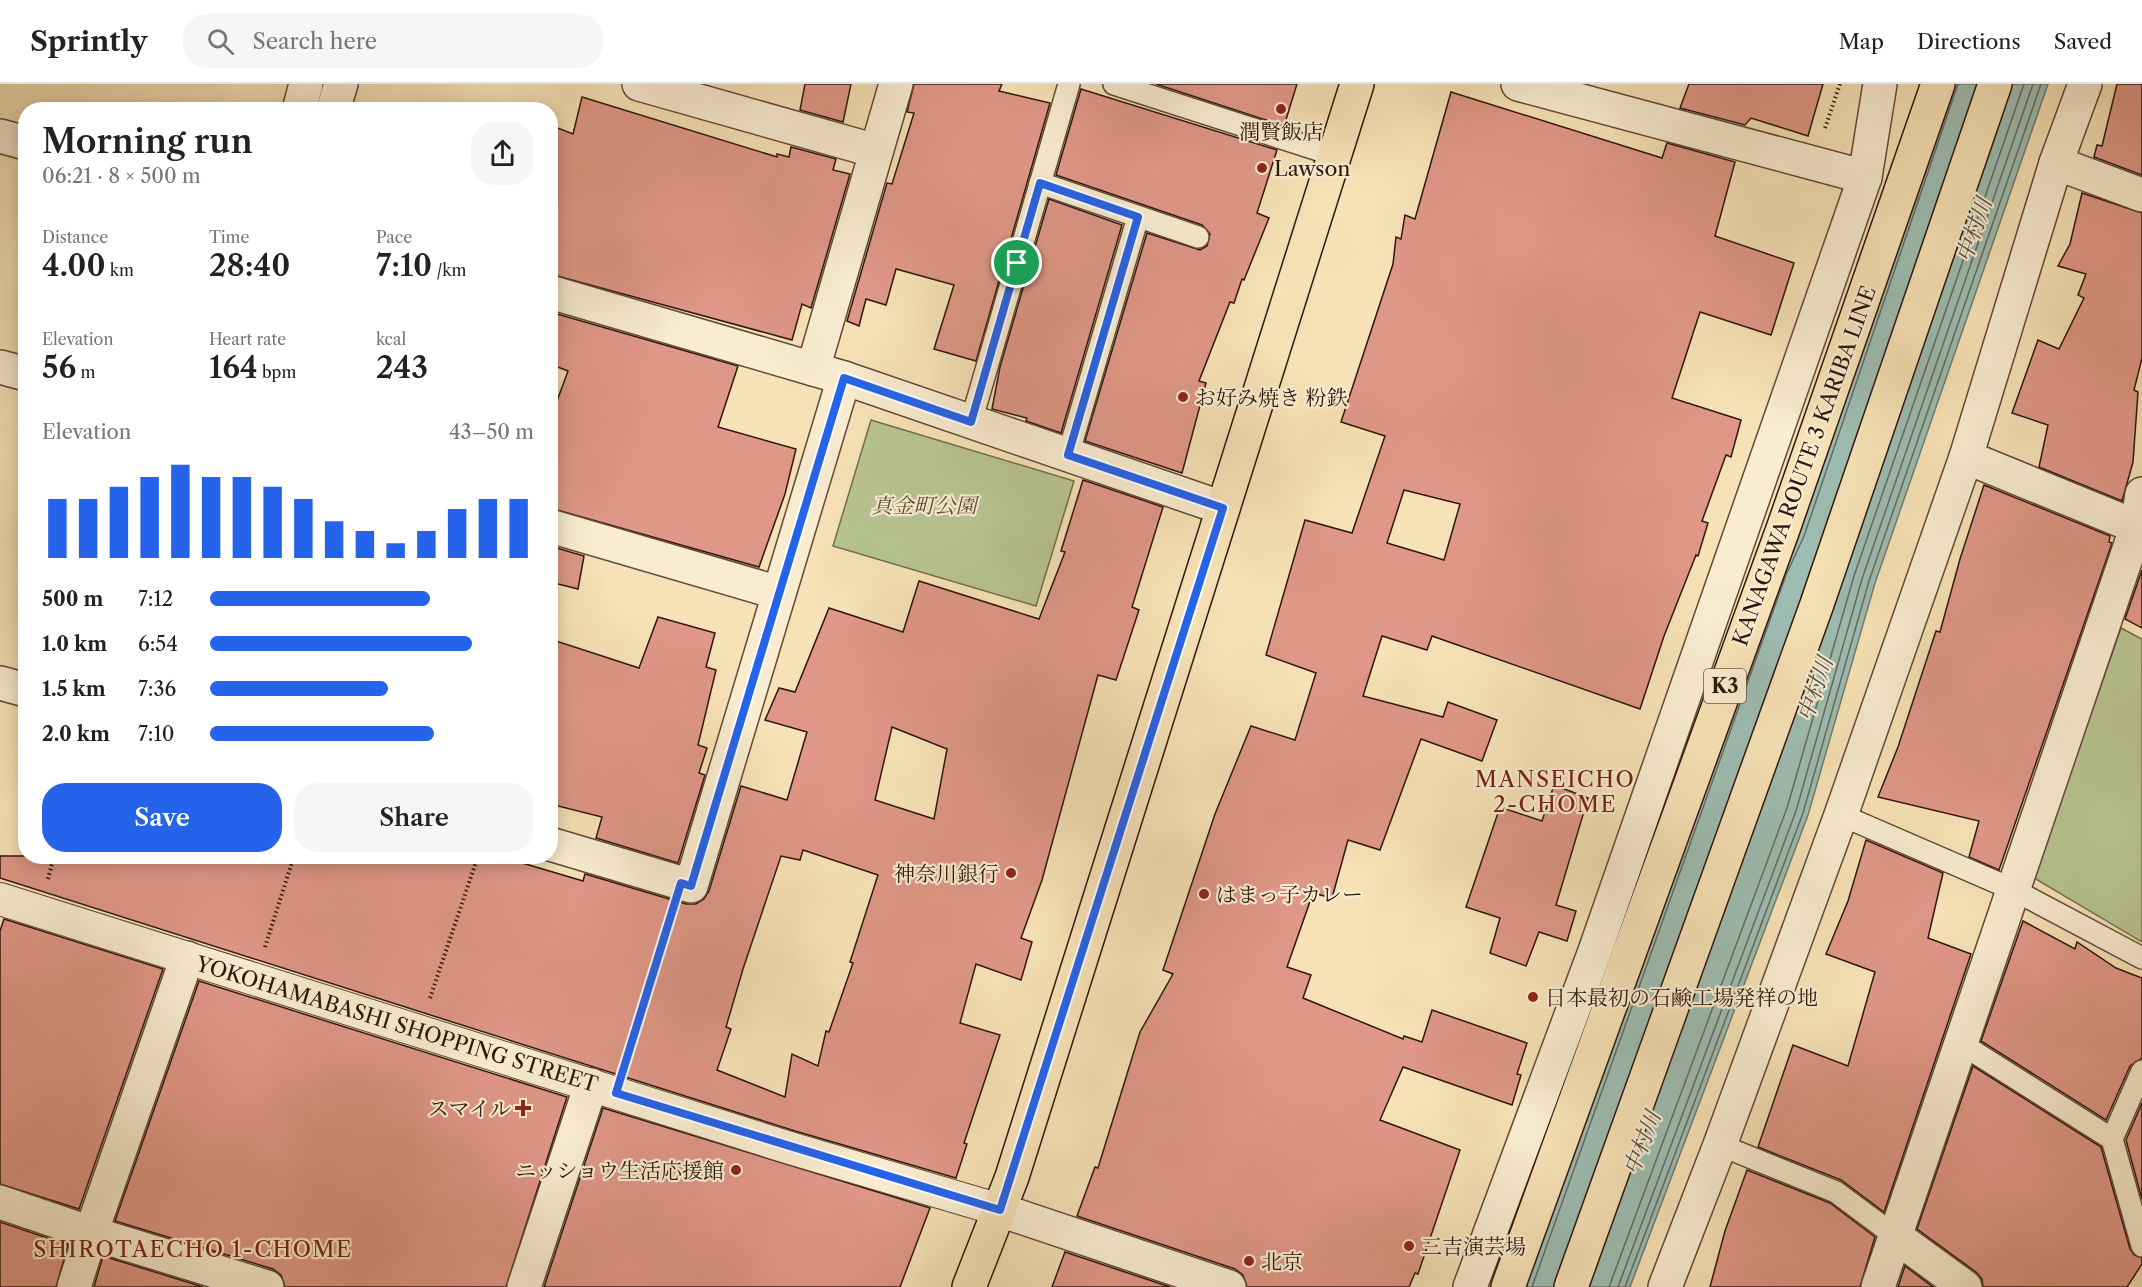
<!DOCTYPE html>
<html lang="en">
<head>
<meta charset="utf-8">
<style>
  body { margin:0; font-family:"Libre Caslon Text","Noto Serif JP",serif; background:#f6f6f6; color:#222; height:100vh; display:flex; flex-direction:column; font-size:22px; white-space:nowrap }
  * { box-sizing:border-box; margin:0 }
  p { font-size:20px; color:#767676 }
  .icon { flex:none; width:33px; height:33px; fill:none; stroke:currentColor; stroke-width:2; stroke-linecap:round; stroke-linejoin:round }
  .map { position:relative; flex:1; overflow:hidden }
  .details { position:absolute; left:18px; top:18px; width:540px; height:762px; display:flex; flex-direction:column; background:#fff; border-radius:24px; box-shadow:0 3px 15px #0003 }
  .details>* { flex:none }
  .pin { position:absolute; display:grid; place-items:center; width:51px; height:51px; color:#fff; margin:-26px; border:3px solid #fff; border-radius:50%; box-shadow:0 2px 6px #0007 }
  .round { display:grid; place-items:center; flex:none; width:63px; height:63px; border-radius:24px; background:#f6f6f6 }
  .headline { display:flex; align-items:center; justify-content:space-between; height:102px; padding:0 24px }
  h1 { font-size:33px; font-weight:600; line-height:45px }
  .metrics { display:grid; grid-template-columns:repeat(3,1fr); gap:9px; height:102px; padding:6px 24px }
  .metrics div { display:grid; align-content:center }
  .metrics b { font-size:30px; font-weight:600 }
  .metrics small { font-size:16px; font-weight:400 }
  .metrics p { font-size:16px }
  .chart { height:168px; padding:12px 24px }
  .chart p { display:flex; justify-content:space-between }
  .chart svg { width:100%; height:108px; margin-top:6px; stroke:#2563eb; stroke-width:6 }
  .action { display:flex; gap:12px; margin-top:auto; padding:12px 24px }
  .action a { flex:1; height:69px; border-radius:24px; background:#2563eb; color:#fff; font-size:24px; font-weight:600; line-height:69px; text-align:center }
  .action a+a { background:#f6f6f6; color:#222 }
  ul { padding:0 24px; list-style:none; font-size:20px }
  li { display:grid; grid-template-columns:96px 72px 1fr; align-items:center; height:45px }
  li i { height:15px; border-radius:8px; background:#2563eb }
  header { display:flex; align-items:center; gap:36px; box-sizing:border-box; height:84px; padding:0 30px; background:#fff; border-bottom:2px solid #e0e0e0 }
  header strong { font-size:28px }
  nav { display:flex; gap:33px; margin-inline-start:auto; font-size:21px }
  .search { width:420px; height:54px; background:#f6f6f6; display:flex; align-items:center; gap:15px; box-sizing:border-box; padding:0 21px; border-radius:24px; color:#767676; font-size:22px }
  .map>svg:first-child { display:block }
  .green { fill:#b7c492; stroke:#736d50; stroke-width:1.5 }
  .water { fill:#9dbdb2; stroke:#717a70; stroke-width:1.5 }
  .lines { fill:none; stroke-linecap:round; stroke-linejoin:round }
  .shore { stroke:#666a60; stroke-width:1.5 }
  .building { fill:#df9787; stroke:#2f160d; stroke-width:1.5; fill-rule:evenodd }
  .service-casing { stroke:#614937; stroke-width:24 }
  .pedestrian-casing { stroke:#614937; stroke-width:34 }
  .minor-casing { stroke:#614937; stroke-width:36 }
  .tertiary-casing { stroke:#614937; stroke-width:36 }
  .primary-casing { stroke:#2f160d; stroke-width:36 }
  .motorway-casing { stroke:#2f160d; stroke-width:36 }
  .path { stroke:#2f160d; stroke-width:4; stroke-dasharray:1.5 3; stroke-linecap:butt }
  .service { stroke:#f9ecd0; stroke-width:21 }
  .pedestrian { stroke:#f9ecd0; stroke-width:32 }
  .minor { stroke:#f9ecd0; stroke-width:33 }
  .tertiary { stroke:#f9ecd0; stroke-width:33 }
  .primary { stroke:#f6e2b6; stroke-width:33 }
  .motorway { stroke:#f6e2b6; stroke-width:33 }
  .route-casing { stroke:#fff; stroke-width:12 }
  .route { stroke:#2563eb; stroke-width:8 }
  .poi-dot { fill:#8f2418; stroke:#f9ecd0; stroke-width:2 }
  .labels { text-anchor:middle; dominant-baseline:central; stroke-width:4.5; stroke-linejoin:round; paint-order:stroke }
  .shield { fill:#f9ecd0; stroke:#6c5648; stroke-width:1.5 }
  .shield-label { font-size:20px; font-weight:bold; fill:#2f160d }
  .poi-label { font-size:21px; fill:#2f160d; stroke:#f9ecd0; text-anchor:start }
  .street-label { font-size:21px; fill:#2f160d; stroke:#f9ecd0 }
  .park-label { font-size:21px; font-style:italic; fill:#584a35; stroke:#f9ecd0 }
  .water-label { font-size:22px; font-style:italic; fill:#565047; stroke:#f9ecd0 }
  .neighbourhood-label { font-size:22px; letter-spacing:1.5px; fill:#7a1f14; stroke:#f9ecd0 }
</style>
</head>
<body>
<header>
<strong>Sprintly</strong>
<div class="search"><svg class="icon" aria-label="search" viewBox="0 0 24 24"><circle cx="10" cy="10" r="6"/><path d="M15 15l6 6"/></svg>Search here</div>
<nav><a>Map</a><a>Directions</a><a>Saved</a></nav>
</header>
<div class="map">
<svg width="2142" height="1203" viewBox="0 0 2142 1203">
  <rect width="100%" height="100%" fill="#f6e2b6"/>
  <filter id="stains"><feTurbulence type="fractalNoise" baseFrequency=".00333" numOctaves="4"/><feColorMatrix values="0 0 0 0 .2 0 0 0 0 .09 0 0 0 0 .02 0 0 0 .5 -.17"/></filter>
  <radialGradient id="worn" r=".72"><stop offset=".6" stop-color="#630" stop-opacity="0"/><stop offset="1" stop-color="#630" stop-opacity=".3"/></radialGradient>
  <!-- green -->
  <g class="green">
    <path d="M871 336 1074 397 1036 522 833 462Z"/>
    <path d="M2121 544 2142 555V858L2034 794Z"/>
  </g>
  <!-- water -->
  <path class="water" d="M1936 0H2048L1875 499 1808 731 1630 1203H1508Z"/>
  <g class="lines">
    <!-- shore -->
    <g class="shore">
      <path d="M1532 1203 1786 491 1804 452 1958 0"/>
      <path d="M1609 1203 1787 724 1854 492 2024 0"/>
      <path d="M1618 1203 1796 727 1862 495 2033 0"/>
      <path d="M1625 1203 1803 729 1869 497 2041 0"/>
    </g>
  </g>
  <!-- building -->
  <g class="building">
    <path d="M805 0H851L843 38 800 26Z"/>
    <path d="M914 0H1002L999 7 1050 19 976 277 934 265 954 201 896 185 886 221 866 215 859 242 847 237 887 99 892 100 914 29 907 28Z"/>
    <path d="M1156 0H1297L1284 42Z"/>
    <path d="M1689 0H1823L1808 52 1751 34 1745 41 1680 24Z"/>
    <path d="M2117 0H2142V91L2094 73 2097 61 2102 62Z"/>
    <path d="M1081 5 1277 66 1257 129 1269 134 1244 196 1242 195 1234 219 1230 218 1199 297 1206 299 1182 389 1085 357 1147 149 1200 166 1207 162 1210 150 1202 141 1056 91Z"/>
    <path d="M1451 8 1662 74 1667 59 1735 78 1715 152 1794 179 1771 251 1700 228 1672 314 1741 336 1731 373 1726 371 1702 437 1708 439 1698 472 1696 471 1664 552 1640 625 1432 552 1427 566 1382 552 1363 612 1443 633 1448 618 1497 636 1482 677 1421 655 1380 766 1348 756 1332 814 1313 809 1287 883 1311 891 1303 914 1403 955 1404 952 1422 958 1432 926 1527 959 1517 990 1521 991 1512 1021 1403 983 1380 1036 1460 1066 1418 1190 1415 1189 1409 1203H1247L1243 1191 1235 1185 1077 1132 1095 1083 1098 1084 1140 948 1173 890 1163 886 1215 730 1251 642 1295 656 1316 589 1266 571 1305 436 1352 449 1385 352 1341 338 1393 180 1396 153 1401 155 1405 131 1415 135ZM1404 406 1460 420 1444 476 1387 459Z"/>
    <path d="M582 13 777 73V70L789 73 791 63 836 75 833 86 850 90 811 224 802 220 792 256 550 190V41L573 50Z"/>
    <path d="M2082 109 2142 129V274L2134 306 2138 308 2133 378 2122 417 2039 383 2048 341 2012 329 2038 256 2059 265 2084 214 2078 211 2086 190 2058 182 2070 160Z"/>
    <path d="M1049 115 1122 141 1061 349 1026 337 1027 334 992 325 1000 283Z"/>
    <path d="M550 228 738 282 718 343 796 365 785 410 759 483 550 424V336L568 287 550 280Z"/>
    <path d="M1083 396 1163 423 1132 523 1139 526 1116 596 1098 591 1042 796 1021 854 1032 858 1021 896 976 880 960 939 1000 951 964 1059 967 1060 956 1094 795 1047 0 794V772H521L519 778 583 797 585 790 686 820H696L704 815 709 807 741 702 787 716 807 648 765 636 779 604 795 608 829 524 903 548 919 497 1039 535 1065 468 1061 467ZM892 643 947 665 934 735 875 716ZM803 766 878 791 850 878 853 879 829 948 826 947 818 982 792 970 785 1013 717 986 731 945 726 943 743 885 781 772 800 776Z"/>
    <path d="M1984 401 2110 452 2109 458 2112 459 1999 786 1969 773 1979 737 1878 713 1898 663 1936 547 1940 548 1960 475Z"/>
    <path d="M550 462 584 472 578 505 550 498Z"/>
    <path d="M2142 486V544L2125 535Z"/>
    <path d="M658 533 715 549 706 583 716 586 698 661 707 664 699 689 705 691 678 779 596 754 602 733 550 720V555L639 584Z"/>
    <path d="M1554 701 1588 714 1556 821 1576 827 1567 857 1539 848 1526 882 1490 869 1500 834 1466 823 1500 723 1542 737Z"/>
    <path d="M1866 756 1943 789 1928 854 1971 870 1884 1128 1841 1096 1758 1063 1793 961 1848 982 1875 888 1826 870 1848 817Z"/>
    <path d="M4 835 163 885 79 1125 0 1100V847Z"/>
    <path d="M2023 837 2075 865 2077 858 2116 884 2142 894V974L2130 982 2106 1036 1981 957Z"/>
    <path d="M199 897 567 1013 506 1203H285L281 1191 273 1185 115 1137Z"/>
    <path d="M1973 982 2101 1063 2130 1165 2134 1171 2142 1174V1180L2127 1203H1983L1982 1195 1976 1188 1917 1145Z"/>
    <path d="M2142 1019V1115L2126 1056Z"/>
    <path d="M603 1024 930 1124 900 1203H544Z"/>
    <path d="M1747 1086 1830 1119 1875 1153 1860 1203H1710L1725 1147Z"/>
    <path d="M0 1138 68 1161 56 1203H0Z"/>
    <path d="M1065 1168 1170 1203H1052Z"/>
    <path d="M103 1172 203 1203H94Z"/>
    <path d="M1905 1182 1933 1203H1898Z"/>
  </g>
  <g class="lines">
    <!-- service casing -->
    <g class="service-casing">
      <g id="service">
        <path d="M1114 0 1334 71"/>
        <path d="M1040 99 1198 153"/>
        <path d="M971 338 1069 0"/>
        <path d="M1068 371 1138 133"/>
        <path d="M1841 731 2012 805 2142 874"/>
        <path d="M1960 959 2112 1055"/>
        <path d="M2142 987 2112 1055 2142 1162"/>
        <path d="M1720 1061 1836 1108 1895 1152"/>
      </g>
    </g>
    <!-- pedestrian casing -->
    <g class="pedestrian-casing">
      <path id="pedestrian" d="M0 815 790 1064 1000 1126"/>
    </g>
    <!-- minor casing -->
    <g class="minor-casing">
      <g id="minor">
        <path d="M639 0 876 67"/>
        <path d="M299 26 306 0"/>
        <path d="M333 26 341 0"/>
        <path d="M0 52 26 59"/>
        <path d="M2056 79 2142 111"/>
        <path d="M550 208 844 294 1223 424"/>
        <path d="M0 283 26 290"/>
        <path d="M813 285 896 0"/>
        <path d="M1966 373 2142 445"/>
        <path d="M550 442 779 509"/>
        <path d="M0 599 26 606"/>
        <path d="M550 760 691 802 844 294"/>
        <path d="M0 1118 91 1149 187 874"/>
        <path d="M1000 1126 1229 1203"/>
        <path d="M1895 1152 1965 1203"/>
        <path d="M74 1203 91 1149 267 1203"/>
        <path d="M524 1203 591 1001"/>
        <path d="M1470 1203 1595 867 1865 93 1518 0"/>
        <path d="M1878 1203 2137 442 2142 410"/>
      </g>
    </g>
    <!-- tertiary casing -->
    <g class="tertiary-casing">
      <g id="tertiary">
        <path d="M1865 93 1880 0"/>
        <path d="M1665 1203 1720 1061 1841 731 1966 373 2056 79 2085 0"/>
      </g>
    </g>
    <!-- primary casing -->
    <g class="primary-casing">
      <path id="primary" d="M969 1203 1012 1093 1357 0"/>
    </g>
    <!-- motorway casing -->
    <g class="motorway-casing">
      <g id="motorway">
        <path d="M1508 1203 1783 445 1938 0"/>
        <path d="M1571 1203 1817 520 1995 0"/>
      </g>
    </g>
    <!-- path -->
    <g class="path">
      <path d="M1825 44 1840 0"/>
      <path d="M48 795 54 772"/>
      <path d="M265 863 294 772"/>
      <path d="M430 914 478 772"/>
      <path d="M626 976 671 831"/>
    </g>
    <!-- service -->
    <use href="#service" class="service"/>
    <!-- pedestrian -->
    <use href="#pedestrian" class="pedestrian"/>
    <!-- minor -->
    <use href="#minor" class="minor"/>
    <!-- tertiary -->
    <use href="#tertiary" class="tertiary"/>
    <!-- primary -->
    <use href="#primary" class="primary"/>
    <!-- motorway -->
    <use href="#motorway" class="motorway"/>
  </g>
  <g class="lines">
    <!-- route casing -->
    <g class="route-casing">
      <path id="route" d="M1040 99 1138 133 1068 371 1223 424 1000 1126 616 1009 681 799 691 802 844 294 971 338Z"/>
    </g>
    <!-- route -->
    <use href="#route" class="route"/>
  </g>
  <!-- markers -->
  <g class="poi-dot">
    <circle cx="1281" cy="25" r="6"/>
    <circle cx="1262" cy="84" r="6"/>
    <circle cx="1183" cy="313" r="6"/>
    <circle cx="1011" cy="789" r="6"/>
    <circle cx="1204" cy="810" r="6"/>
    <circle cx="1533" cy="913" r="6"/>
    <path d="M520 1015h6v6h6v6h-6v6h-6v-6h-6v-6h6z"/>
    <circle cx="736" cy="1086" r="6"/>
    <circle cx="1409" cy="1162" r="6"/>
    <circle cx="1249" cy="1177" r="6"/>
  </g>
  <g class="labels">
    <!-- shield labels -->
    <rect class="shield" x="1704" y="585" width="42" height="34" rx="4.5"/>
    <g class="shield-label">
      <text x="1725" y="602">K3</text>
    </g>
    <!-- poi labels -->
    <g class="poi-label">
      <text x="1281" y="47" text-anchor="middle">潤賢飯店</text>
      <text x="1274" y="84">Lawson</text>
      <text x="1195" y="313">お好み焼き 粉鉄</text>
      <text x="999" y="789" text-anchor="end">神奈川銀行</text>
      <text x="1216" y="810">はまっ子カレー</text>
      <text x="1545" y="913">日本最初の石鹸工場発祥の地</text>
      <text x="511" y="1024" text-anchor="end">スマイル</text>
      <text x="724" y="1086" text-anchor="end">ニッショウ生活応援館</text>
      <text x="1421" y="1162">三吉演芸場</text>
      <text x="1261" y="1177">北京</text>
    </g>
    <!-- street labels -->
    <g class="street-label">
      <text transform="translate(1804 382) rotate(-70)">KANAGAWA ROUTE 3 KARIBA LINE</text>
      <text transform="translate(397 940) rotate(17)">YOKOHAMABASHI SHOPPING STREET</text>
    </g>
    <!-- park labels -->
    <g class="park-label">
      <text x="924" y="421">真金町公園</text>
    </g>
    <!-- water labels -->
    <g class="water-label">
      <text transform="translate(1974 146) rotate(-71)">中村川</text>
      <text transform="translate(1815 605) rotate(-71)">中村川</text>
      <text transform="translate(1642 1059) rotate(-69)">中村川</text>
    </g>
    <!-- neighbourhood labels -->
    <g class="neighbourhood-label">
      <text x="1555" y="695">MANSEICHO<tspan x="1555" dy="25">2-CHOME</tspan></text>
      <text x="193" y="1165">SHIROTAECHO 1-CHOME</text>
    </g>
  </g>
  <rect width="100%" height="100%" filter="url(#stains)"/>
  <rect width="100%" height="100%" fill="url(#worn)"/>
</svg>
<div class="pin" style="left:1017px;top:179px;background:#1e9e55"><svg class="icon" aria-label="arrive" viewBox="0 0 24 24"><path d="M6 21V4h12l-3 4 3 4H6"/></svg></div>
<section class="details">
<div class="headline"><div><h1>Morning run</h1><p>06:21 · 8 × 500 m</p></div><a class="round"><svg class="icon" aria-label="share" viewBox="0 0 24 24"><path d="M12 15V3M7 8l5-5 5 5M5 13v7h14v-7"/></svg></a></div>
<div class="metrics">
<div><p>Distance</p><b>4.00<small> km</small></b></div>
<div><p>Time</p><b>28:40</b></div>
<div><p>Pace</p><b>7:10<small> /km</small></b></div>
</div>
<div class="metrics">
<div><p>Elevation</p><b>56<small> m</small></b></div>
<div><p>Heart rate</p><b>164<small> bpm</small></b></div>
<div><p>kcal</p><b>243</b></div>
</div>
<div class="chart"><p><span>Elevation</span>43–50 m</p>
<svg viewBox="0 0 160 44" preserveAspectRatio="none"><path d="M5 44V20M15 44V20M25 44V15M35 44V11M45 44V6M55 44V11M65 44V11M75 44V15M85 44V20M95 44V29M105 44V33M115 44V38M125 44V33M135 44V24M145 44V20M155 44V20"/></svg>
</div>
<ul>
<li><b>500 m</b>7:12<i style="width:68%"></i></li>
<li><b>1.0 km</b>6:54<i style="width:81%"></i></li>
<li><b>1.5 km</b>7:36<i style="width:55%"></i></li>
<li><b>2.0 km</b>7:10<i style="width:69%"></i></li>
</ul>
<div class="action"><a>Save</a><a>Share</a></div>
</section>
</div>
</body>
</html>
